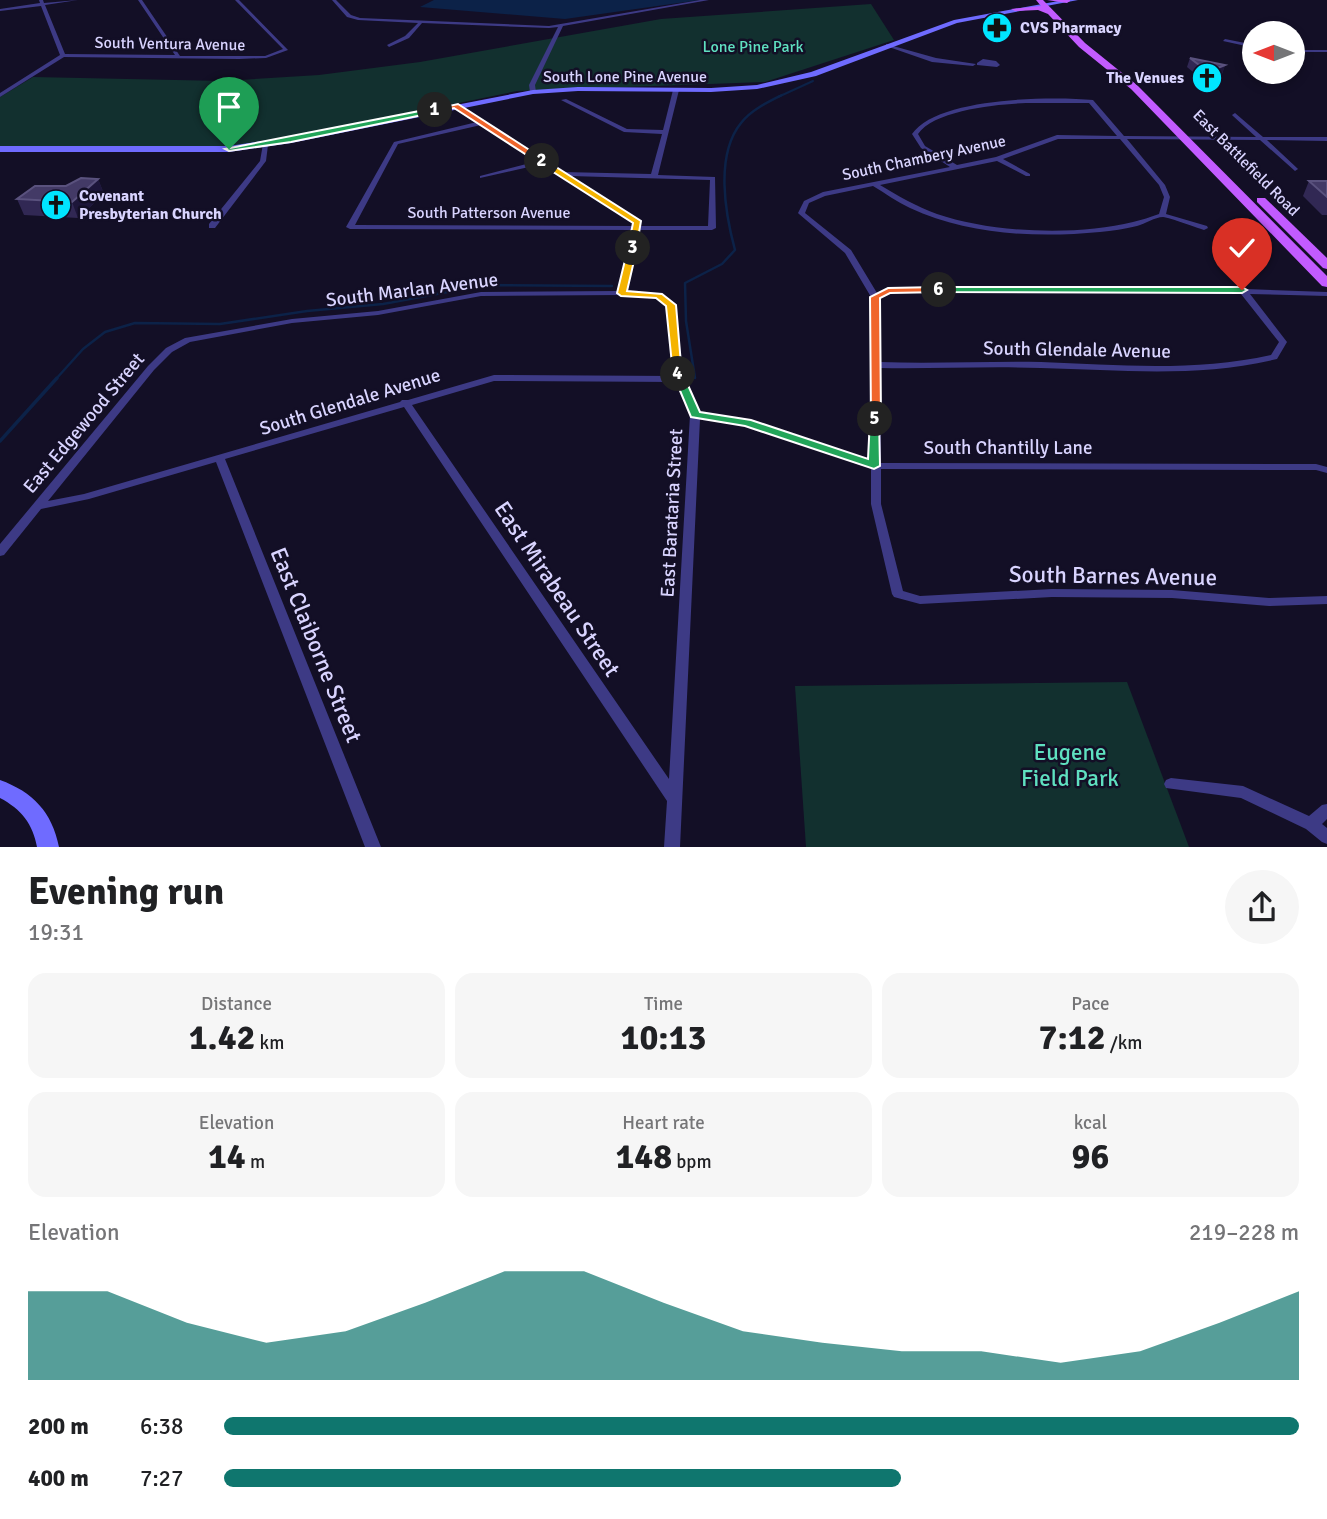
<!DOCTYPE html>
<html lang="en">
<head>
<meta charset="utf-8">
<style>
  body { margin:0; font-family:Signika,sans-serif; background:#f6f6f6; color:#202124; height:100vh; display:flex; flex-direction:column; font-size:26px; white-space:nowrap }
  * { box-sizing:border-box; margin:0 }
  p { font-size:23px; color:#757577 }
  .icon { flex:none; width:38px; height:38px; fill:none; stroke:currentColor; stroke-width:2; stroke-linecap:round; stroke-linejoin:round }
  .map { position:relative; height:847px; overflow:hidden }
  .panel { display:flex; flex-direction:column; background:#fff; flex:1 }
  .panel>* { flex:none }
  .needle { width:46px; rotate:270deg }
  .buttons { position:absolute; left:1242px; top:21px; display:grid; gap:14px }
  .buttons a { display:grid; place-items:center; width:63px; height:63px; border-radius:50%; background:#fff; box-shadow:0 4px 10px #0003; font-size:35px }
  .pin { position:absolute; display:grid; place-items:center; width:60px; height:60px; color:#fff; margin:-72px -30px; border-radius:50% 50% 50% 0; rotate:-45deg; box-shadow:0 0 7px #0007 }
  .pin .icon { rotate:45deg }
  .km { position:absolute; width:35px; height:35px; margin:-18px; border-radius:50%; background:#222; color:#fff; font-size:19px; line-height:35px; text-align:center }
  .round { display:grid; place-items:center; flex:none; width:74px; height:74px; border-radius:37px; background:#f6f6f6 }
  .overview { display:flex; align-items:center; justify-content:space-between; height:119px; padding:0 28px }
  h1 { font-size:38px; font-weight:800; line-height:52px }
  .metrics { display:grid; grid-template-columns:repeat(3,1fr); gap:10px; height:119px; padding:7px 28px }
  .metrics div { display:grid; align-content:center; border-radius:18px; background:#f6f6f6; text-align:center }
  .metrics b { font-size:35px; font-weight:800 }
  .metrics small { font-size:19px; font-weight:400 }
  .metrics p { font-size:19px }
  .chart { height:196px; padding:14px 28px }
  .chart p { display:flex; justify-content:space-between }
  .chart svg { width:100%; height:126px; margin-top:7px; fill:#0f766e; opacity:.7 }
  ul { padding:0 28px; list-style:none; font-size:23px }
  li { display:grid; grid-template-columns:112px 84px 1fr; align-items:center; height:52px }
  li i { height:18px; border-radius:9px; background:#0f766e }
  .map>svg:first-child { display:block }
  .green { fill:#12302f }
  .water { fill:#0c2248 }
  .lines { fill:none; stroke-linecap:round; stroke-linejoin:round }
  .stream-far2 { stroke:#0c2248; stroke-width:2 }
  .stream-far1 { stroke:#0c2248; stroke-width:2.5 }
  .stream { stroke:#0c2248; stroke-width:3.5 }
  .street { fill:#3d3a85; fill-rule:evenodd }
  .secondary { fill:#6f6bff; fill-rule:evenodd }
  .primary { fill:#c25bff; fill-rule:evenodd }
  .wall { fill:#312854 }
  .shaded-wall { fill:#1d163a }
  .building { fill:#433a66; stroke:#5a527e; stroke-width:2 }
  .split-1 { fill:#22a559; stroke:#fff; stroke-width:2 }
  .split-2 { fill:#f0652b; stroke:#fff; stroke-width:2 }
  .split-3 { fill:#f5b400; stroke:#fff; stroke-width:2 }
  .split-4 { fill:#f5b400; stroke:#fff; stroke-width:2 }
  .split-5 { fill:#22a559; stroke:#fff; stroke-width:2 }
  .split-6 { fill:#f0652b; stroke:#fff; stroke-width:2 }
  .split-7 { fill:#22a559; stroke:#fff; stroke-width:2 }
  .labels { text-anchor:middle; dominant-baseline:central; stroke-width:5; stroke-linejoin:round; paint-order:stroke }
  .far-poi-label { font-size:16px; font-weight:bold; fill:#d9d4ff; stroke:#130f26; text-anchor:start }
  .far-street-label { font-size:16px; fill:#d9d4ff; stroke:#130f26 }
  .far-park-label { font-size:16px; fill:#5fe0c0; stroke:#130f26 }
  .street-label { font-size:19px; fill:#d9d4ff; stroke:#130f26 }
  .near-street-label { font-size:23px; fill:#d9d4ff; stroke:#130f26 }
  .near-park-label { font-size:23px; fill:#5fe0c0; stroke:#130f26 }
</style>
</head>
<body>
<div class="map">
<svg width="1327" height="847" viewBox="0 0 1327 847">
  <rect width="100%" height="100%" fill="#130f26"/>
  <!-- green -->
  <g class="green">
    <path d="M871 4 894 40 765 82 517 91 269 142 213 148 0 147V97L33 77 223 81 319 75 420 62 661 19Z"/>
    <path d="M1127 682 1189 847H806L795 686Z"/>
  </g>
  <!-- water -->
  <path class="water" d="M434 0H700L565 19 420 7Z"/>
  <g class="lines">
    <!-- stream-far2 -->
    <path class="stream-far2" d="M778 97 813 81"/>
    <!-- stream-far1 -->
    <g class="stream-far1">
      <path d="M695 378 686 321 685 283 722 264 735 250C725 213 715 155 741 123 751 110 768 102 782 95"/>
      <path d="M56 379 83 349 105 332 135 323 220 324 307 311 383 304 485 285 612 286"/>
    </g>
    <!-- stream -->
    <path class="stream" d="M0 441 57 378"/>
    <!-- street -->
    <g class="street">
      <path d="M39 0H43L44 3 78 0 45 5 65 54 175 55 138 0H142L180 56H265L283 49 235 0H239L288 50 266 58 239 59 64 57 0 97V93L60 55 41 6 0 11V9L40 3Z"/>
      <path d="M332 0H336L351 15 360 18 549 26 700 0H709L563 26 535 85 536 92 533 94 530 92 529 85 558 27 549 28 422 23 409 38 389 47 387 45 405 36 418 23 358 20 347 17Z"/>
      <path d="M1225 39 1255 45V48L1223 41Z"/>
      <path d="M886 44 936 58 976 64 973 66 932 62 886 46Z"/>
      <rect x="1293" y="50" width="34" height="2"/>
      <path d="M983 59 996 61 1000 65 997 67 977 65V63Z"/>
      <path d="M676 88 679 90 658 175 715 177 716 228 712 230H640L625 291 661 294 675 305 684 379 699 413 750 421 871 461V297L845 253 799 214 798 213 804 201 823 192 950 167 921 148 912 134C937 97 1052 96 1093 100L1124 136 1256 137 1233 116 1232 115 1235 113 1263 137H1327V141L1267 140 1297 168 1298 169 1295 171 1260 140 1127 139 1165 185 1170 197 1166 214 1207 226 1208 228 1204 230C1194 227 1171 218 1163 217 1155 217 1145 224 1137 226 1125 229 1112 231 1100 232 1037 238 968 235 910 208 897 202 885 193 873 186L825 196 809 203 805 213 851 250 877 293 885 289 903 287H1139L1239 289 1242 288 1246 289 1327 292V296L1250 294 1287 342 1277 359C1197 378 1123 370 1041 368 988 366 934 369 880 368L881 463 1316 464 1327 467V473L1316 470 881 469V504L903 591 920 596 1052 589 1172 590 1269 598 1327 596V604L1269 606 1172 598 1052 597 920 604 894 597 892 594 871 504V468L745 426 700 419 680 847H664L667 801 404 407 225 459 381 847H365L216 462 89 499 41 509 4 555 0 556V544L148 366 166 348 185 338 292 319 378 311 481 292 618 291 633 230 350 229 346 227 394 142 477 122 454 107V105H458L563 172 651 174 662 134 624 132 561 100 566 99 627 129 663 130 673 90ZM1026 103H1089L1117 136 1057 135 996 157 957 165 925 146 918 134C934 110 998 104 1026 103ZM481 125 538 161 480 176V178L542 164 634 224V226L355 225 398 144ZM1058 139H1120L1159 185 1164 197 1159 214C1150 217 1142 220 1133 222 1077 236 992 233 937 214 916 206 898 196 880 185L997 161 1026 176H1030V174L1003 159ZM570 176 710 180 708 226H641V221ZM903 291H1139L1241 294 1279 342 1271 355C1194 372 1118 365 1041 362 987 361 933 364 880 362L879 298 890 293ZM621 295 656 298 667 306 674 376 494 375 408 400H402L400 402 84 494 48 501 154 370 172 352 190 342 292 323 378 315 481 296ZM494 381 676 382 690 415 669 779 412 405Z"/>
      <path d="M263 144 268 145 266 161 215 228H209V224L260 161Z"/>
      <path d="M1171 778 1243 786 1309 816 1322 805 1327 804V819L1322 824 1327 828V844L1322 842 1306 829 1241 798 1166 788 1164 784 1166 780Z"/>
    </g>
    <!-- secondary -->
    <g class="secondary">
      <path d="M1064 0H1078L957 23 816 76 757 89 711 92 578 91 533 94 291 143 229 152H0V146H229L291 137 533 90 578 87 711 88 757 85 811 72 954 20Z"/>
      <path d="M0 780C33 792 52 812 59 847H37C33 824 21 809 0 798Z"/>
    </g>
    <!-- primary -->
    <g class="primary">
      <path d="M1036 0H1043L1085 43 1137 85 1327 276V287L1322 286 1131 89 1079 47 1048 14 1038 10 1015 11 1011 9 1041 6Z"/>
      <path d="M1047 0H1070V1L1067 3Z"/>
      <path d="M1257 198H1265L1327 258V269L1323 268 1257 202Z"/>
    </g>
  </g>
  <!-- wall -->
  <g class="wall">
    <path d="M1190 58 1225 65 1222 74 1205 82 1187 67Z"/>
    <path d="M98 179 104 194 78 218 24 215 17 199 66 186Z"/>
    <path d="M1309 181H1327V215H1322L1303 196Z"/>
  </g>
  <!-- shaded-wall -->
  <g class="shaded-wall">
    <path d="M1225 65 1222 74 1205 82 1208 72Z"/>
    <path d="M98 179 104 194 78 218 72 202Z"/>
  </g>
  <!-- building -->
  <g class="building">
    <path d="M1190 58 1225 65 1208 72Z"/>
    <path d="M81 178 98 179 72 202 17 199 35 186H66Z"/>
    <path d="M1309 181H1327V197Z"/>
  </g>
  <!-- split-1 -->
  <path class="split-1" d="M435 108 437 112 291 142 229 151 225 149Z"/>
  <!-- split-2 -->
  <path class="split-2" d="M458 104 545 160 546 161 539 163 454 108 435 112 431 110Z"/>
  <!-- split-3 -->
  <path class="split-3" d="M539 160H545L641 221 636 250 628 248 633 223 539 163Z"/>
  <!-- split-4 -->
  <path class="split-4" d="M633 246 637 248 627 291 662 294 676 305 682 376 673 374 666 306 656 298 621 296 617 293 628 248Z"/>
  <!-- split-5 -->
  <path class="split-5" d="M678 370 683 374 700 412 751 420 868 459 870 419 879 417 880 466 874 469 745 426 691 417 673 374Z"/>
  <!-- split-6 -->
  <path class="split-6" d="M939 287 944 290 943 292 890 293 880 298 881 419 871 422 870 297 888 288Z"/>
  <!-- split-7 -->
  <path class="split-7" d="M939 287H1242L1247 290 1242 293 936 292 935 290Z"/>
  <!-- icons -->
  <defs>
    <g id="pharmacy-disc" transform="scale(1.575)"><circle r="9.5" fill="#00e5ff" stroke="#130f26"/><path d="M-2-6h4v4h4v4h-4v4h-4v-4h-4v-4h4Z" fill="#111"/></g>
    <g id="church-disc" transform="scale(1.575)"><circle r="9.5" fill="#00e5ff" stroke="#130f26"/><path d="M-1.2-6h2.4v3.5h3.3v2.4h-3.3V6h-2.4V-.1h-3.3v-2.4h3.3Z" fill="#111"/></g>
  </defs>
  <g fill-rule="evenodd">
    <use href="#pharmacy-disc" x="997" y="28"/>
    <use href="#church-disc" x="1207" y="78"/>
    <use href="#church-disc" x="56" y="205"/>
  </g>
  <g class="labels">
    <!-- far-poi labels -->
    <g class="far-poi-label">
      <text x="1020" y="28">CVS Pharmacy</text>
      <text x="1184" y="78" text-anchor="end">The Venues</text>
      <text x="79" y="196">Covenant<tspan x="79" dy="18">Presbyterian Church</tspan></text>
    </g>
    <!-- far-street labels -->
    <g class="far-street-label">
      <text transform="translate(170 44) rotate(1)">South Ventura Avenue</text>
      <text x="625" y="77">South Lone Pine Avenue</text>
      <text transform="translate(924 158) rotate(-12)">South Chambery Avenue</text>
      <text transform="translate(1246 163) rotate(45)">East Battlefield Road</text>
      <text x="489" y="213">South Patterson Avenue</text>
    </g>
    <!-- far-park labels -->
    <g class="far-park-label">
      <text x="753" y="47">Lone Pine Park</text>
    </g>
    <!-- street labels -->
    <g class="street-label">
      <text transform="translate(412 290) rotate(-7)">South Marlan Avenue</text>
      <text transform="translate(1077 350) rotate(1)">South Glendale Avenue</text>
      <text transform="translate(350 402) rotate(-17)">South Glendale Avenue</text>
      <text transform="translate(84 423) rotate(-50)">East Edgewood Street</text>
      <text x="1008" y="448">South Chantilly Lane</text>
      <text transform="translate(672 513) rotate(-87)">East Barataria Street</text>
    </g>
    <!-- near-street labels -->
    <g class="near-street-label">
      <text transform="translate(1113 576) rotate(1)">South Barnes Avenue</text>
      <text transform="translate(557 589) rotate(56)">East Mirabeau Street</text>
      <text transform="translate(316 645) rotate(68)">East Claiborne Street</text>
    </g>
    <!-- near-park labels -->
    <g class="near-park-label">
      <text x="1070" y="752">Eugene<tspan x="1070" dy="26">Field Park</tspan></text>
    </g>
  </g>
</svg>
<div class="buttons">
<a><svg class="needle" viewBox="-14 -14 28 28"><path d="M0-13l5 13h-10z" fill="#e53935"/><path d="M0 13l5-13h-10z" fill="#757577"/></svg></a>
</div>
<div class="pin" style="left:229px;top:149px;background:#1e9e55"><svg class="icon" aria-label="arrive" viewBox="0 0 24 24"><path d="M6 21V4h12l-3 4 3 4H6"/></svg></div>
<div class="pin" style="left:1242px;top:290px;background:#d93025"><svg class="icon" aria-label="check" viewBox="0 0 24 24"><path d="M5 12l5 5 9-10"/></svg></div>
<b class="km" style="left:435px;top:110px">1</b>
<b class="km" style="left:542px;top:161px">2</b>
<b class="km" style="left:633px;top:248px">3</b>
<b class="km" style="left:678px;top:374px">4</b>
<b class="km" style="left:875px;top:419px">5</b>
<b class="km" style="left:939px;top:290px">6</b>
</div>
<section class="panel">
<div class="overview"><div><h1>Evening run</h1><p>19:31</p></div><a class="round"><svg class="icon" aria-label="share" viewBox="0 0 24 24"><path d="M12 15V3M7 8l5-5 5 5M5 13v7h14v-7"/></svg></a></div>
<div class="metrics">
<div><p>Distance</p><b>1.42<small> km</small></b></div>
<div><p>Time</p><b>10:13</b></div>
<div><p>Pace</p><b>7:12<small> /km</small></b></div>
</div>
<div class="metrics">
<div><p>Elevation</p><b>14<small> m</small></b></div>
<div><p>Heart rate</p><b>148<small> bpm</small></b></div>
<div><p>kcal</p><b>96</b></div>
</div>
<div class="chart"><p><span>Elevation</span>219–228 m</p>
<svg viewBox="0 0 160 44" preserveAspectRatio="none"><path d="M0 44V13L10 13L20 24L30 31L40 27L50 17L60 6L70 6L80 17L90 27L100 31L110 34L120 34L130 38L140 34L150 24L160 13V44z"/></svg>
</div>
<ul>
<li><b>200 m</b>6:38<i style="width:100%"></i></li>
<li><b>400 m</b>7:27<i style="width:63%"></i></li>
</ul>
</section>
</body>
</html>
